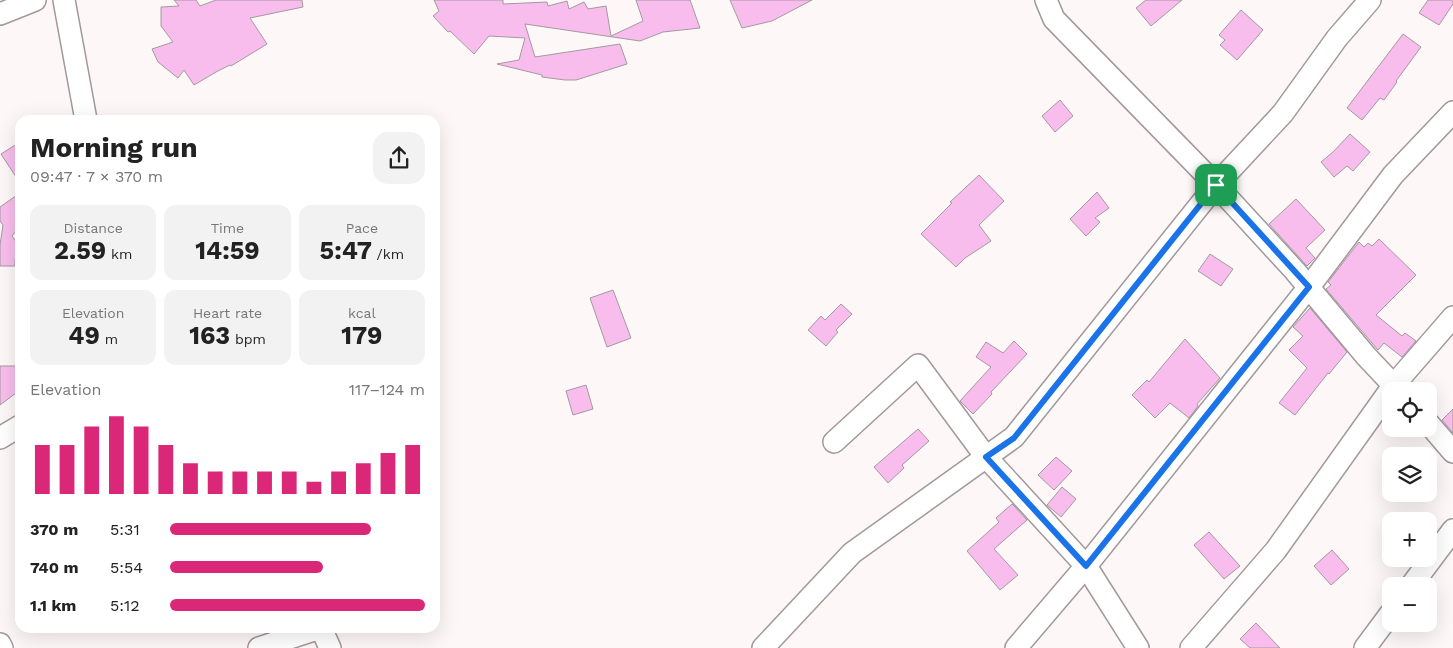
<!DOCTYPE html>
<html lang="en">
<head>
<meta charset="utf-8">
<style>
  body { margin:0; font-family:"Work Sans",sans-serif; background:#f2f2f2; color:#222; height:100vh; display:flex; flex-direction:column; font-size:19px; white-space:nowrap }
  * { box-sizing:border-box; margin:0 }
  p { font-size:16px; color:#767676 }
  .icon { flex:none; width:28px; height:28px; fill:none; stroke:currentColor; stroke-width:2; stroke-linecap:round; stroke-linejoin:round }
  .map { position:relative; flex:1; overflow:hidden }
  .panel { position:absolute; left:15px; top:115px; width:425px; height:518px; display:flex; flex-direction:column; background:#fff; border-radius:15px; box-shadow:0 5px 20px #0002 }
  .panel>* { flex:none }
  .fabs { position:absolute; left:1382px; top:382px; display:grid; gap:10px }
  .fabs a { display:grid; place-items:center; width:55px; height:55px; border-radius:10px; background:#fff; box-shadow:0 5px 20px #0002; font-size:25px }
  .pin { position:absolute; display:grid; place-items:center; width:42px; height:42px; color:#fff; margin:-21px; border-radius:10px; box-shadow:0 2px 8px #0006 }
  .round { display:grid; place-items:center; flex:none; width:52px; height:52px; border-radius:15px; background:#f2f2f2 }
  .summary { display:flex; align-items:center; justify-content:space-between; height:85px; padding:0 15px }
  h1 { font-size:28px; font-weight:700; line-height:38px }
  .stats { display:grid; grid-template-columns:repeat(3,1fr); gap:8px; height:85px; padding:5px 15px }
  .stats div { display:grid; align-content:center; border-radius:12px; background:#f2f2f2; text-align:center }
  .stats b { font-size:25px; font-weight:700 }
  .stats small { font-size:14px; font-weight:400 }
  .stats p { font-size:14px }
  .chart { height:140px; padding:10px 15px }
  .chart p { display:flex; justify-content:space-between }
  .chart svg { width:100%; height:90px; margin-top:5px; stroke:#db2777; stroke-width:6 }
  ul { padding:0 15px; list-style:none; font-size:16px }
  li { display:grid; grid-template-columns:80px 60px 1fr; align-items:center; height:38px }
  li i { height:12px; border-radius:6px; background:#db2777 }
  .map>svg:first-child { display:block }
  .building { fill:#f8bdec; stroke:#a29aa0 }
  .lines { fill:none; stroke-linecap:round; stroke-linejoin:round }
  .minor-casing { stroke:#a3989b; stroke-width:24 }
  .minor { stroke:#fff; stroke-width:21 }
  .route-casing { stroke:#fff; stroke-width:10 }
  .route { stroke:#1a73e8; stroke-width:6 }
</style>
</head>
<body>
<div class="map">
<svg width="1453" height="648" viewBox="0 0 1453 648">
  <rect width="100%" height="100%" fill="#fef7f8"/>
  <!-- building -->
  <g class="building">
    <path d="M174 0H196L200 6 216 0H302L303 7 250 18 267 44 231 66 230 65 216 72 194 85 184 70 178 78 158 62 152 49 173 42 161 26V7L179 6Z"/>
    <path d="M434 0H503V4L547 2 548 6 567 1 569 9 584 2 588 9 606 6 611 36 643 21 636 0H690L700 28 663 32 640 41 525 24 535 57 620 44 627 64 576 80H565L542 77V75L497 64 519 60 525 38 489 36 474 54 450 31 448 32 433 16 439 11Z"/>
    <path d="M730 0H812L772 21 742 28Z"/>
    <path d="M1146 0H1182L1151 26 1136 8Z"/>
    <path d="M1428 0H1453V4L1439 25 1419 13Z"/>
    <path d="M1241 10 1263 30 1237 60 1220 45 1225 40 1219 35Z"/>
    <path d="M1403 34 1421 47 1396 81 1397 82 1384 100 1380 98 1362 120 1347 108Z"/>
    <path d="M1060 100 1073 116 1055 132 1042 116Z"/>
    <path d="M1350 134 1370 152 1353 171 1347 166 1334 177 1321 162 1333 152Z"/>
    <path d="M20 142V183L1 154Z"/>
    <path d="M979 175 1004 201 979 225 991 241 965 258 956 267 921 234 952 203 950 202Z"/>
    <path d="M1097 192 1109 208 1095 218 1100 222 1086 236 1070 219Z"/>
    <path d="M20 193V226L12 236 20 247V259H15V266H0V245L3 225 0 221V207Z"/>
    <path d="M1296 199 1325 230 1306 248 1315 258 1307 266 1269 224Z"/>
    <path d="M1379 239 1416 275 1376 315 1402 336 1405 333 1416 341 1402 357 1384 343 1378 350 1326 289 1331 285 1328 282 1359 242 1364 247 1368 243 1372 246Z"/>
    <path d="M1210 254 1233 269 1221 286 1198 271Z"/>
    <path d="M613 290 631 338 607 347 590 298Z"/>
    <path d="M841 304 852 314 836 330 838 332 826 346 808 330 821 316 825 320Z"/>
    <path d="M1310 308 1347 352 1329 374 1328 373 1295 415 1279 403 1307 368 1289 350 1303 336 1293 327Z"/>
    <path d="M1185 339 1220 378 1197 404 1198 406 1189 418 1170 403 1155 418 1132 395 1147 380 1149 382Z"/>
    <path d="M1014 341 1027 354 991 392 992 394 973 414 960 401 991 367 976 357 986 342 1003 353Z"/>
    <path d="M0 366H18L20 384V390L0 405Z"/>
    <path d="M586 385 593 409 573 415 566 391Z"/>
    <path d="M1453 409V433L1442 420Z"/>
    <path d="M918 429 929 441 902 465 904 468 888 483 874 467Z"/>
    <path d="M1056 457 1072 471 1054 490 1038 475Z"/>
    <path d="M1062 487 1076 499 1061 517 1047 505Z"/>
    <path d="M1012 504 1027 520 994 549 1018 575 1000 590 967 551 999 522 996 518Z"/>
    <path d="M1209 532 1240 566 1224 579 1194 545Z"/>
    <path d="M1332 550 1349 569 1331 585 1314 566Z"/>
    <path d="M1256 623 1280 648H1250L1240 639Z"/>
  </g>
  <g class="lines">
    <!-- minor casing -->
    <g class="minor-casing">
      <g id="minor">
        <path d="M64 0 86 120"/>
        <path d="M1370 0 1337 38 1283 113 1216 185 1295 271 1366 356 1399 391"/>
        <path d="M0 14 35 0"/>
        <path d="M1429 424 1453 452"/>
        <path d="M0 438 20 426"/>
        <path d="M834 442 918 365 986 457 1086 566 1138 648"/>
        <path d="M1411 586 1453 530"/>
        <path d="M321 628 330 648"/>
        <path d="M0 644 2 648"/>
        <path d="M259 648 320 628"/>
        <path d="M763 648 852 553 1014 437 1216 185 1054 19 1046 0"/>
        <path d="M1016 648 1086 566 1309 287 1393 175 1453 112"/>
        <path d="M1191 648 1276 550 1393 386 1453 317"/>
        <path d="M1365 648 1391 613"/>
      </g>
    </g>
    <!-- minor -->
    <use href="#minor" class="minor"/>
  </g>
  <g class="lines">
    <!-- route casing -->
    <g class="route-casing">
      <path id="route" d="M1216 185 1309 287 1086 566 986 457 1014 438Z"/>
    </g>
    <!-- route -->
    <use href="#route" class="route"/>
  </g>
</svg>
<div class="fabs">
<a><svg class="icon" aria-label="locate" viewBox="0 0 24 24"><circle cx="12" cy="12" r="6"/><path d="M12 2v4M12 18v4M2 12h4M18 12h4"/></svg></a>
<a><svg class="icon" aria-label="layers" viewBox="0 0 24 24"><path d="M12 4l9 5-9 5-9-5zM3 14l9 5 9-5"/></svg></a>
<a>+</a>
<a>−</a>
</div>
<div class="pin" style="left:1216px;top:185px;background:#1e9e55"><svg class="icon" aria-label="arrive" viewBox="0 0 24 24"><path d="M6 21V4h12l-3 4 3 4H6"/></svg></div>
<section class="panel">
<div class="summary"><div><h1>Morning run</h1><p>09:47 · 7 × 370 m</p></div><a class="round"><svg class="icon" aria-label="share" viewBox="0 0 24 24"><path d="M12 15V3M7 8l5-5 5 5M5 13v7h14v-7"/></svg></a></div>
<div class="stats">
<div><p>Distance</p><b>2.59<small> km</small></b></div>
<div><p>Time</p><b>14:59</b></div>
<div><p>Pace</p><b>5:47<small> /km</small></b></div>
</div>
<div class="stats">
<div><p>Elevation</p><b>49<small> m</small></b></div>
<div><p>Heart rate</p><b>163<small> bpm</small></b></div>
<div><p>kcal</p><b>179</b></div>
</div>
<div class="chart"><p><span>Elevation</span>117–124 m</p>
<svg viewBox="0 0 160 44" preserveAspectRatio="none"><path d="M5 44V20M15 44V20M25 44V11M35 44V6M45 44V11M55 44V20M65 44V29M75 44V33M85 44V33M95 44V33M105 44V33M115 44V38M125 44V33M135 44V29M145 44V24M155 44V20"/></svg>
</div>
<ul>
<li><b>370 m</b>5:31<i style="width:79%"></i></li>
<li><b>740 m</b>5:54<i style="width:60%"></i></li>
<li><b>1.1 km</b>5:12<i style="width:100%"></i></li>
</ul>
</section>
</div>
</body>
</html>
